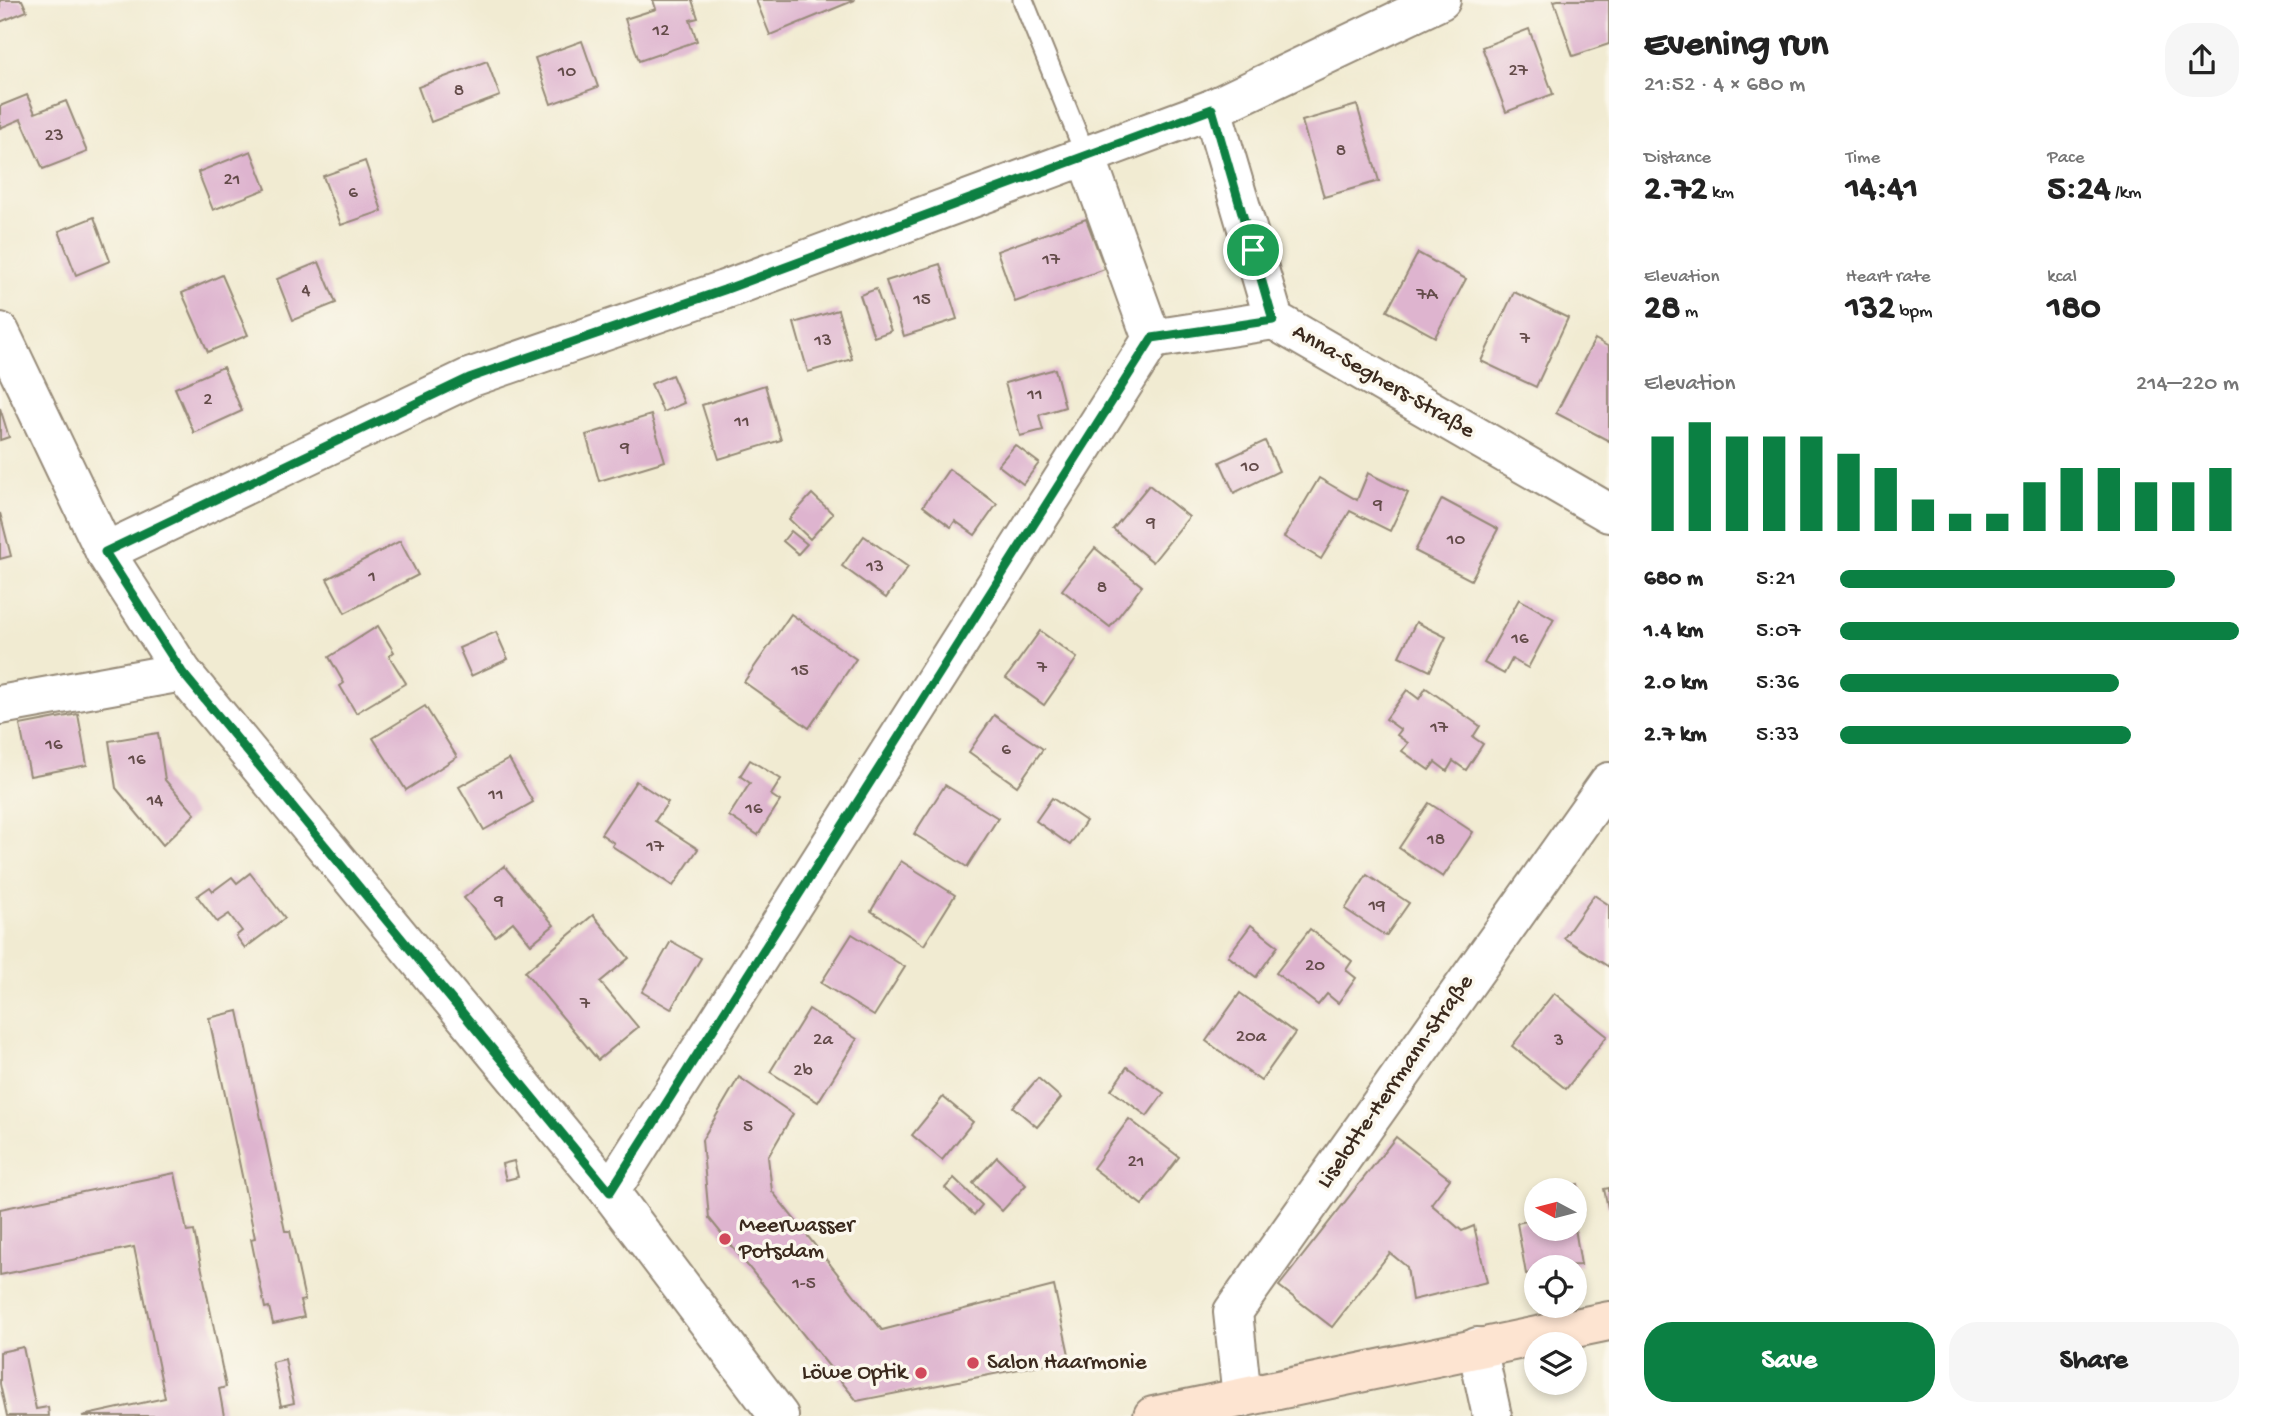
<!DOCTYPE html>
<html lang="en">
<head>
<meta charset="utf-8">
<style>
  body { margin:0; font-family:"Gochi Hand",sans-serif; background:#f6f6f6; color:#222; height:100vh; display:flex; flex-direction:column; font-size:26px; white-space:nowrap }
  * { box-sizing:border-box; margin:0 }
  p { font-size:23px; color:#767676 }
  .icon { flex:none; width:38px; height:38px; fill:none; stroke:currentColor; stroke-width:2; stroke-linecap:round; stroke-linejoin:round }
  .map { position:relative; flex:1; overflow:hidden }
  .sheet { display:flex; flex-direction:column; background:#fff; width:665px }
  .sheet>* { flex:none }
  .needle { width:46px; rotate:277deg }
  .fabs { position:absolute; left:1524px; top:1178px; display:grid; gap:14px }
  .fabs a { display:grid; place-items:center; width:63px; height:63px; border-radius:50%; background:#fff; box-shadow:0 4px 10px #0003; font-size:35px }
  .pin { position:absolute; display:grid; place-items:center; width:60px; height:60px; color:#fff; margin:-30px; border:4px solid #fff; border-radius:50%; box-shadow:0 2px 7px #0007 }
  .round { display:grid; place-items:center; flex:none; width:74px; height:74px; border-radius:28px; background:#f6f6f6 }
  .head { display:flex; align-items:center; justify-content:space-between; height:119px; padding:0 35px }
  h1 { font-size:38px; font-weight:700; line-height:52px }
  .stats { display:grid; grid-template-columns:repeat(3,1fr); gap:10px; height:119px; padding:7px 35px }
  .stats div { display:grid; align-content:center }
  .stats b { font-size:35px; font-weight:700 }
  .stats small { font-size:19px; font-weight:400 }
  .stats p { font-size:19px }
  .chart { height:196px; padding:14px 35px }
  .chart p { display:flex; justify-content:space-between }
  .chart svg { width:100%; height:126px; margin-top:7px; stroke:#0b8043; stroke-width:6 }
  .action { display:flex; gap:14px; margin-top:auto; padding:14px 35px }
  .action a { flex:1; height:80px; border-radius:28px; background:#0b8043; color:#fff; font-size:28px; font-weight:700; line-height:80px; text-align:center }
  .action a+a { background:#f6f6f6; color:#222 }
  ul { padding:0 35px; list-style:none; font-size:23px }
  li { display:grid; grid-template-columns:112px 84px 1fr; align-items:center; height:52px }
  li i { height:18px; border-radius:9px; background:#0b8043 }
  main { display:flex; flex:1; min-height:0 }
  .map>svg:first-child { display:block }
  .building { fill:#deb4cf }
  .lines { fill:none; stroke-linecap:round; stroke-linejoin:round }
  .lane-casing { stroke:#968a78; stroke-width:23 }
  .street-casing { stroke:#968a78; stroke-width:42 }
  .secondary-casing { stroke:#968a78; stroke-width:42 }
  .lane { stroke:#fff; stroke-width:19 }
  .street { stroke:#fff; stroke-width:38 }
  .secondary { stroke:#fde4d1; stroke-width:38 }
  .route-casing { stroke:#fff; stroke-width:14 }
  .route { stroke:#0b8043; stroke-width:9 }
  .poi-dot { fill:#d1495b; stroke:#fbf7ec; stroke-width:2.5 }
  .labels { text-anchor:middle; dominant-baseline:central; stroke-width:7; stroke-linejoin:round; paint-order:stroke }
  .number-label { font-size:19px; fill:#644c4a }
  .street-label { font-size:23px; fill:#3b2a1e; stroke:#fbf7ec }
  .poi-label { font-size:23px; fill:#3b2a1e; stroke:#fbf7ec; text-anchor:start }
</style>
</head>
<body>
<main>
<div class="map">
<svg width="1609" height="1416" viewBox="0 0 1609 1416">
  <rect width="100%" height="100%" fill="#fbf7ec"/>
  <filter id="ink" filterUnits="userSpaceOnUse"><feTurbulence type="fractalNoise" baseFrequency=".0143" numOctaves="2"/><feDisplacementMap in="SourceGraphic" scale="14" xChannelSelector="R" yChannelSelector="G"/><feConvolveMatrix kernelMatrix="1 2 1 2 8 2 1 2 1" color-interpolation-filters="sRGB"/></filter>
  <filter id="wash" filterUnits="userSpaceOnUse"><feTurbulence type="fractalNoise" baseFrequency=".00686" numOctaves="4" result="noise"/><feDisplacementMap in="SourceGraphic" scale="28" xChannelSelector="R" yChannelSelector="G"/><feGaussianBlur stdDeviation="1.57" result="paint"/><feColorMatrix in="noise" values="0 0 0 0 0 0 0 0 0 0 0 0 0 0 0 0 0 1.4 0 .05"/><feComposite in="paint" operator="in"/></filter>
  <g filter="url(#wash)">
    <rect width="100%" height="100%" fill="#f1ebd2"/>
    <g id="blocks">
      <!-- building -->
      <g class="building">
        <path d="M0 0H22L27 11 0 22Z"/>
        <path d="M653 0H692L698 18 690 20 697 41 639 61 625 19 656 9Z"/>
        <path d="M756 0H855L770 35Z"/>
        <path d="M1558 0H1609V44L1573 56 1554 1Z"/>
        <path d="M1529 29 1553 94 1506 112 1482 47Z"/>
        <path d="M582 41 598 87 551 104 535 58Z"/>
        <path d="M487 61 500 96 431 122 418 87Z"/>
        <path d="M27 95 35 113 66 101 87 152 43 169 21 119 0 128V106Z"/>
        <path d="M1357 105 1379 181 1324 197 1302 121Z"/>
        <path d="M251 151 266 189 213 210 198 172Z"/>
        <path d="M365 161 382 211 341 225 323 176Z"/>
        <path d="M94 217 110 261 76 275 59 231Z"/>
        <path d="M1086 219 1105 269 1015 302 997 251Z"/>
        <path d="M1418 253 1466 279 1435 337 1387 311Z"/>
        <path d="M319 262 336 303 293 320 277 279Z"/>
        <path d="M940 264 957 319 904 336 886 281Z"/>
        <path d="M222 275 248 335 208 352 182 293Z"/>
        <path d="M876 289 891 331 874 337 860 295Z"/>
        <path d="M1514 292 1568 318 1536 387 1481 361Z"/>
        <path d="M838 310 852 359 808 372 794 323Z"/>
        <path d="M1595 339 1609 347V441L1556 413Z"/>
        <path d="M223 367 242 411 194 433 175 388Z"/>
        <path d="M1055 369 1065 407 1039 415 1043 430 1020 436 1005 383Z"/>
        <path d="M672 375 684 403 663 412 651 384Z"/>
        <path d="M765 385 781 440 719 459 702 405Z"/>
        <path d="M0 408 9 437 0 440Z"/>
        <path d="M651 415 665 461 599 481 586 435Z"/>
        <path d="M1265 441 1279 471 1234 493 1220 462Z"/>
        <path d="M1015 445 1039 463 1023 484 998 465Z"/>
        <path d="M949 469 997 504 975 535 955 521 951 527 923 506Z"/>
        <path d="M1368 473 1408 493 1390 531 1350 511 1321 559 1284 537 1319 478 1357 500Z"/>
        <path d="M1149 485 1189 517 1153 562 1113 529Z"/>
        <path d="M812 494 833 514 810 539 789 519Z"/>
        <path d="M1442 499 1498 529 1471 580 1415 551Z"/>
        <path d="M0 513 11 556 0 559Z"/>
        <path d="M791 531 807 544 798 554 783 541Z"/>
        <path d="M864 536 908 567 886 598 842 566Z"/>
        <path d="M400 541 418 575 345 613 327 579Z"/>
        <path d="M1095 548 1142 586 1110 627 1062 590Z"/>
        <path d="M1519 599 1554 619 1528 668 1512 659 1504 674 1484 663Z"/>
        <path d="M791 614 856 659 809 728 744 682Z"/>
        <path d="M1416 622 1446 637 1430 671 1399 656Z"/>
        <path d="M378 626 394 652 389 656 406 683 356 713 340 686 344 683 329 657Z"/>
        <path d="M1040 631 1077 658 1044 705 1006 678Z"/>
        <path d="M496 632 508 659 471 676 459 648Z"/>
        <path d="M1426 688 1480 726 1473 737 1483 744 1466 770 1453 761 1447 771 1435 762 1429 770 1402 751 1408 743 1397 735 1401 730 1386 719 1407 690 1419 699Z"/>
        <path d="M425 706 457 757 406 790 373 738Z"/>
        <path d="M78 714 87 765 30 776 20 725Z"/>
        <path d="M994 715 1043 749 1017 786 969 752Z"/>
        <path d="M158 733 165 780 195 814 163 845 116 788 109 741Z"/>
        <path d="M509 759 533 802 484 830 459 787Z"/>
        <path d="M750 760 781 779 771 795 780 801 758 835 729 816 750 783 740 776Z"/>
        <path d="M636 781 668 802 655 821 698 849 673 886 612 846 614 843 601 834Z"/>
        <path d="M945 785 998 818 967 867 914 834Z"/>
        <path d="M1052 798 1086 821 1070 845 1036 821Z"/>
        <path d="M1429 803 1473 832 1443 877 1399 848Z"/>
        <path d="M901 861 955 895 924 945 871 911Z"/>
        <path d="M504 866 554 925 531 944 513 922 495 936 464 898Z"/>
        <path d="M250 873 285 918 245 948 236 936 242 931 229 914 217 922 197 896 210 887 213 891 232 877 237 883Z"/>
        <path d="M1367 875 1409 903 1386 936 1345 909Z"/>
        <path d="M1594 895 1609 905V967L1564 938Z"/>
        <path d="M593 915 629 958 600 982 638 1027 598 1060 525 972Z"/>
        <path d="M1251 925 1278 946 1256 977 1228 956Z"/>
        <path d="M1310 929 1352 961 1346 970 1356 978 1338 1003 1327 994 1318 1005 1276 973Z"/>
        <path d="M852 934 905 967 874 1016 821 983Z"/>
        <path d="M671 941 701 958 671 1009 642 992Z"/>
        <path d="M1240 993 1295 1033 1261 1081 1206 1041Z"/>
        <path d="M1554 993 1607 1036 1566 1089 1512 1046Z"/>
        <path d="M809 1009 857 1039 818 1102 770 1072Z"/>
        <path d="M238 1011 285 1231H290L305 1300 300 1301 304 1317 273 1324 269 1307 265 1308 251 1239 255 1238 209 1018Z"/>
        <path d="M1127 1067 1164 1093 1147 1116 1111 1090Z"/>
        <path d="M739 1077 793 1114 768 1157 772 1191 882 1330 1054 1286 1070 1359 857 1401 709 1218 702 1140Z"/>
        <path d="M1038 1078 1061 1098 1037 1127 1013 1107Z"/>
        <path d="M943 1097 973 1122 942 1160 912 1135Z"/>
        <path d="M1129 1119 1179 1157 1142 1205 1093 1168Z"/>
        <path d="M1396 1137 1450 1179 1431 1204 1462 1231 1474 1226 1487 1282 1412 1300 1407 1267 1390 1253 1332 1327 1279 1286Z"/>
        <path d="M997 1157 1026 1185 1002 1211 973 1183Z"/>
        <path d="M514 1161 518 1177 506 1180 502 1164Z"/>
        <path d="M175 1173 187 1232 194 1231 226 1387 219 1389 224 1416H82L165 1398 134 1247 0 1275V1209Z"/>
        <path d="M954 1178 982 1205 974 1215 945 1188Z"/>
        <path d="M1578 1184 1583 1212 1575 1213V1190L1552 1189Z"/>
        <path d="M1609 1188V1208H1608L1604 1189Z"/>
        <path d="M1536 1219V1228H1575L1581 1265 1536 1267V1272L1526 1274 1517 1223Z"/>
        <path d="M23 1347 36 1409 48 1407 49 1416H7L0 1384V1352Z"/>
        <path d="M285 1359 294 1403 281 1406 272 1362Z"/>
      </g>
    </g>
  </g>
  <g filter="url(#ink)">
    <use href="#blocks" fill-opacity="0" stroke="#968a78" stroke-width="2"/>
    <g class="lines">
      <!-- lane casing -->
      <g class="lane-casing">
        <path id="lane" d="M1023 0 1086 156"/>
      </g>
      <!-- street casing -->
      <g class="street-casing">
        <g id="street">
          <path d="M1212 109 1274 320 1609 513"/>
          <path d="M0 332 105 552 182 672 610 1192 779 1416"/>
          <path d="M1152 339 1274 320"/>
          <path d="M105 552 469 378 724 290 1212 109 1441 0"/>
          <path d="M0 705 182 672"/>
          <path d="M610 1192 1152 339 1086 156"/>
          <path d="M1477 1347 1492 1416"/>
          <path d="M1242 1398 1233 1312 1609 782"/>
        </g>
      </g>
      <!-- secondary casing -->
      <g class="secondary-casing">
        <path id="secondary" d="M1153 1416 1609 1321"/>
      </g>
      <!-- lane -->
      <use href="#lane" class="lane"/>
      <!-- street -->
      <use href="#street" class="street"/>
      <!-- secondary -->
      <use href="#secondary" class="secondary"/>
    </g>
  </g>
  <g class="lines" filter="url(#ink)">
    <!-- route casing -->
    <g class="route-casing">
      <path id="route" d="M1212 109 1273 320 1152 338 610 1192 182 672 105 552 469 378 724 290Z"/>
    </g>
    <!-- route -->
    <use href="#route" class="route"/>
  </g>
  <!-- markers -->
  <g class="poi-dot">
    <circle cx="725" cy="1239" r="7"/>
    <circle cx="973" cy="1363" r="7"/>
    <circle cx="921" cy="1373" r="7"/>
  </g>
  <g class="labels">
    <!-- number labels -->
    <g class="number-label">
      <text x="661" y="31">12</text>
      <text x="1518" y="71">27</text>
      <text x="567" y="72">10</text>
      <text x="459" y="91">8</text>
      <text x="54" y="136">23</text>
      <text x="1341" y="151">8</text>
      <text x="232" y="180">21</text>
      <text x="353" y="193">6</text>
      <text x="1051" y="260">17</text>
      <text x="306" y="291">4</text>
      <text x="1427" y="295">7A</text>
      <text x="922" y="300">15</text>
      <text x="1525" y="339">7</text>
      <text x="823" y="341">13</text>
      <text x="1035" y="395">11</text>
      <text x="208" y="400">2</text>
      <text x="742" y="422">11</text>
      <text x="625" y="448">9</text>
      <text x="1250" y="467">10</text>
      <text x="1378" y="505">9</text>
      <text x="1151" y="523">9</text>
      <text x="1456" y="540">10</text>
      <text x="875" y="567">13</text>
      <text x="372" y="577">1</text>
      <text x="1102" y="588">8</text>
      <text x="1520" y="639">16</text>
      <text x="1042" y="668">7</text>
      <text x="800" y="671">15</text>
      <text x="1439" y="728">17</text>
      <text x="54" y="745">16</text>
      <text x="1006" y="750">6</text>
      <text x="137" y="760">16</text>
      <text x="496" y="795">11</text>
      <text x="155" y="801">14</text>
      <text x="754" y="809">16</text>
      <text x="1436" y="840">18</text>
      <text x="655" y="847">17</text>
      <text x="499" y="901">9</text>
      <text x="1377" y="906">19</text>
      <text x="1315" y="966">20</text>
      <text x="585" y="1004">7</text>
      <text x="1251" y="1037">20a</text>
      <text x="823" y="1040">2a</text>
      <text x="1559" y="1041">3</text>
      <text x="803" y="1071">2b</text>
      <text x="748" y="1127">5</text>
      <text x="1136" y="1162">21</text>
      <text x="804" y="1284">1-5</text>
    </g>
    <!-- street labels -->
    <g class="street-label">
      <text transform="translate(1383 382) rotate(30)">Anna-Seghers-Straße</text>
      <text transform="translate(1396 1082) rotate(-55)">Liselotte-Herrmann-Straße</text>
    </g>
    <!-- poi labels -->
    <g class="poi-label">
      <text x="739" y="1226">Meerwasser<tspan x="739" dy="26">Potsdam</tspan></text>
      <text x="987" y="1363">Salon Haarmonie</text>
      <text x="907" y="1373" text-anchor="end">Löwe Optik</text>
    </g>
  </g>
</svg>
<div class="fabs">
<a><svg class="needle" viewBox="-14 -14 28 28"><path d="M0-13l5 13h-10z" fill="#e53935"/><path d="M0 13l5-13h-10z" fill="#767676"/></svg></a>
<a><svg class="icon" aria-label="locate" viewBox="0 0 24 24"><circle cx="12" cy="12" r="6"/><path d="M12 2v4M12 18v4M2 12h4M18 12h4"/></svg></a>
<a><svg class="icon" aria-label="layers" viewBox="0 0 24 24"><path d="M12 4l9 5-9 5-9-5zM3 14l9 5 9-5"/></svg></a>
</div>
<div class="pin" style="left:1253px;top:250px;background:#1e9e55"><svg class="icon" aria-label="arrive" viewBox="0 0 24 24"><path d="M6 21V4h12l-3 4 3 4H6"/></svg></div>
</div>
<section class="sheet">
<div class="head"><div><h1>Evening run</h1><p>21:52 · 4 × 680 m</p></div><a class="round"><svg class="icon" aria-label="share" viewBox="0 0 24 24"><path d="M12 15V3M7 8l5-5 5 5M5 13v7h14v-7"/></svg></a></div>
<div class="stats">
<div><p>Distance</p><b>2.72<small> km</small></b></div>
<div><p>Time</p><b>14:41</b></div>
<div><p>Pace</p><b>5:24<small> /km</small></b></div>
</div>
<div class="stats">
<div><p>Elevation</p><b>28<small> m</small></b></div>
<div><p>Heart rate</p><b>132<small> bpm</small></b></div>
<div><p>kcal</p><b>180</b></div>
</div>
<div class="chart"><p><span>Elevation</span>214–220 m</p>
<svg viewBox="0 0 160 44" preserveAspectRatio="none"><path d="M5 44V11M15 44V6M25 44V11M35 44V11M45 44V11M55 44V17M65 44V22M75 44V33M85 44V38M95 44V38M105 44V27M115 44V22M125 44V22M135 44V27M145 44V27M155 44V22"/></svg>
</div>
<ul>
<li><b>680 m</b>5:21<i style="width:84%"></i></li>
<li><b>1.4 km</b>5:07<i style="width:100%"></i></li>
<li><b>2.0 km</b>5:36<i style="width:70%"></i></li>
<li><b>2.7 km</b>5:33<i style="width:73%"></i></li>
</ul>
<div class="action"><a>Save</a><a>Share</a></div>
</section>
</main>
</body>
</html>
